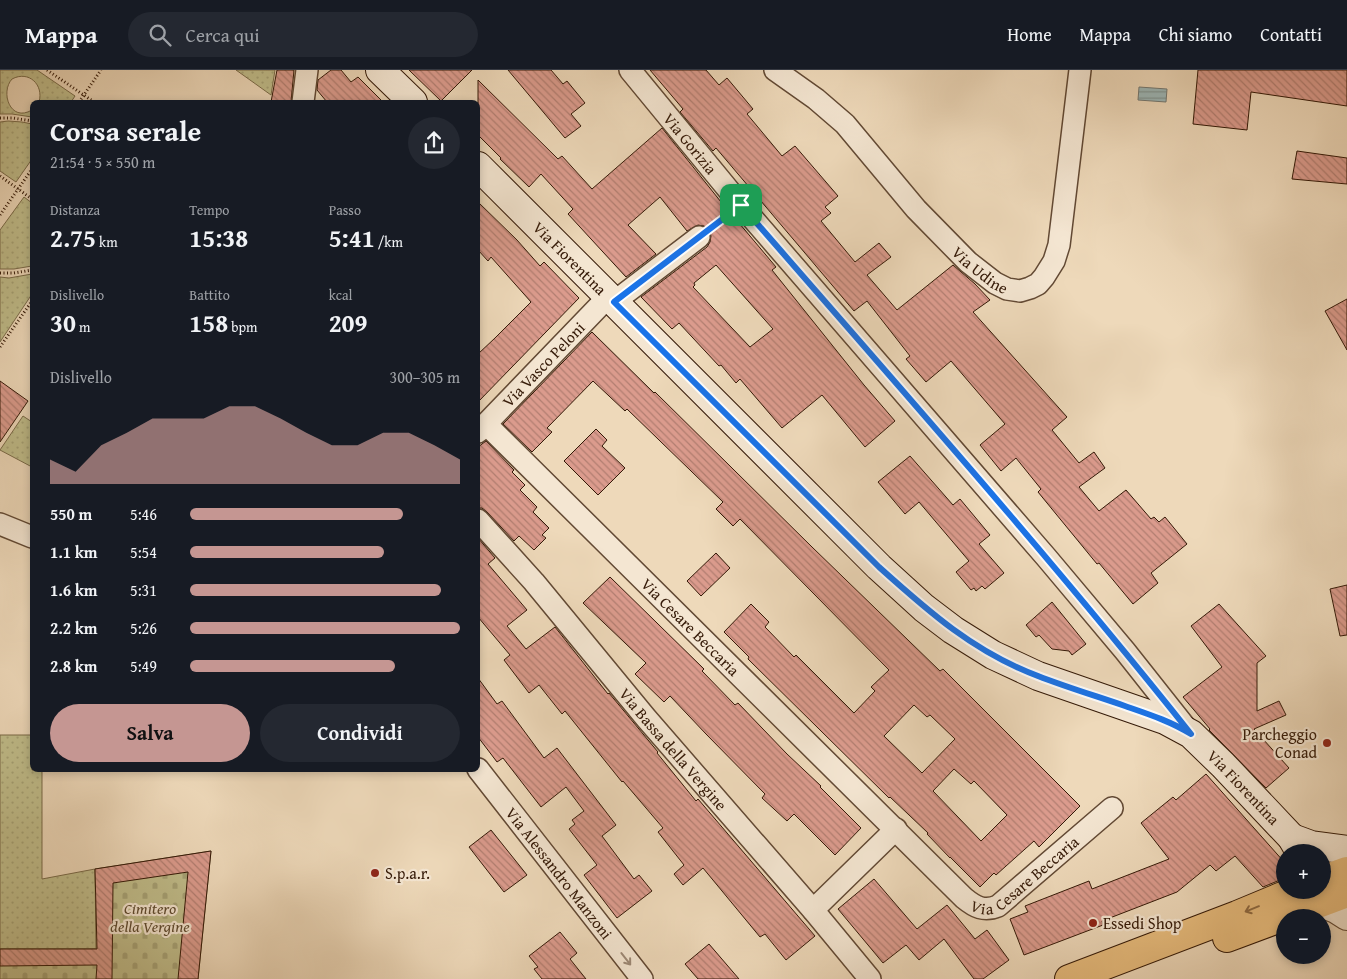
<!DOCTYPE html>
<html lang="it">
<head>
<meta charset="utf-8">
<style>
  body { margin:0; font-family:"Gentium Book Plus",serif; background:#242831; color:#f1f3f6; height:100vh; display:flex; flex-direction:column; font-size:19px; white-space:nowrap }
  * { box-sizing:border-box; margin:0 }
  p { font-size:16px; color:#9ea1a6 }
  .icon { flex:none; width:28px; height:28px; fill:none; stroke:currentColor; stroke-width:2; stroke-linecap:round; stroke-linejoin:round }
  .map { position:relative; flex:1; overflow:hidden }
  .side { position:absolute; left:30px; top:30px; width:450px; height:672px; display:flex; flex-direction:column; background:#171b24; border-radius:8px; box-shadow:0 2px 8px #0003 }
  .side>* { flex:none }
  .fabs { position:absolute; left:1276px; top:774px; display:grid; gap:10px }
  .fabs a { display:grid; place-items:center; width:55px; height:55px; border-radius:50%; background:#171b24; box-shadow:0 2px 8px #0003; font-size:25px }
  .pin { position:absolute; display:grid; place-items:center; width:42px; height:42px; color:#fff; margin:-21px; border-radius:10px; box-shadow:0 2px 8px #0006 }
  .round { display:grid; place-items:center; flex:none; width:52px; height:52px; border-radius:26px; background:#242831 }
  .overview { display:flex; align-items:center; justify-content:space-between; height:85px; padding:0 20px }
  h1 { font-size:28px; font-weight:600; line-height:38px }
  .figures { display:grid; grid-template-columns:repeat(3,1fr); gap:8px; height:85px; padding:5px 20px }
  .figures div { display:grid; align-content:center }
  .figures b { font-size:25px; font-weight:600 }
  .figures small { font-size:14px; font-weight:400 }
  .figures p { font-size:14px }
  .chart { height:140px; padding:10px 20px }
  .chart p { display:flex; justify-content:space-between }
  .chart svg { width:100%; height:90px; margin-top:5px; fill:#c59692; opacity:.7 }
  .primary-button { display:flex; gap:10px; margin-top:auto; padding:10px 20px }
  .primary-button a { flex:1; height:58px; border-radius:30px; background:#c59692; color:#111; font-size:20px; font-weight:600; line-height:58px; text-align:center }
  .primary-button a+a { background:#242831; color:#f1f3f6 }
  ul { padding:0 20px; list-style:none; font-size:16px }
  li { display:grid; grid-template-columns:80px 60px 1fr; align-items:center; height:38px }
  li i { height:12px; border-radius:6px; background:#c59692 }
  header { display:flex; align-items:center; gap:30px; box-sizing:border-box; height:70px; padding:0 25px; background:#171b24; border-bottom:1px solid #363941 }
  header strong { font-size:24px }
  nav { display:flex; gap:28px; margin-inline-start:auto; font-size:18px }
  .search { width:350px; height:45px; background:#242831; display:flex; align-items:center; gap:12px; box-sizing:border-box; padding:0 18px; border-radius:28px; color:#9ea1a6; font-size:19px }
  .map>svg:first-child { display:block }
  .grass { fill:url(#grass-dots); stroke:#7a6b49 }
  .cemetery { fill:url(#cemetery-stones); stroke:#7a6b49 }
  .water { fill:url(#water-rules); stroke:#737872 }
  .building { fill:url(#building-back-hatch); stroke:#341907; fill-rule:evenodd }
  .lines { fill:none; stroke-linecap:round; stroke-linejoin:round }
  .minor-casing { stroke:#624934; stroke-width:24 }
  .tertiary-casing { stroke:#624934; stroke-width:30 }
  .secondary-casing { stroke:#341907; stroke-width:30 }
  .primary-casing { stroke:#341907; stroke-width:30 }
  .path { stroke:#341907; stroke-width:3; stroke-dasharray:1 2.5; stroke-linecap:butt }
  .minor { stroke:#f4e6d2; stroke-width:21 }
  .tertiary { stroke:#f4e6d2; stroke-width:28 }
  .secondary { stroke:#f4e6d2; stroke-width:28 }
  .primary { stroke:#e7bc7d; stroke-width:28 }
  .oneway { stroke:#8e6a42 }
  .oneway2 { stroke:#9e8a77 }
  .route-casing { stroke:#fff; stroke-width:10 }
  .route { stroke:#1a73e8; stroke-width:6 }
  .poi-dot { fill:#8f2418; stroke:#f4e6d2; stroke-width:2 }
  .labels { text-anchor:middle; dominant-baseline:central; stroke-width:4.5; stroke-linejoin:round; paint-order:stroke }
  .street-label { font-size:16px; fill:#341907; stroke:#f4e6d2 }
  .poi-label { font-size:16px; fill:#341907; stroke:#f4e6d2; text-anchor:start }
  .park-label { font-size:16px; font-style:italic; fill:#5e4a2f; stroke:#f4e6d2 }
</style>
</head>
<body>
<header>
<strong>Mappa</strong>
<div class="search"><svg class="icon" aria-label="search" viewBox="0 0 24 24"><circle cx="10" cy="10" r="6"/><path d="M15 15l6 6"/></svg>Cerca qui</div>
<nav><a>Home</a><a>Mappa</a><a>Chi siamo</a><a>Contatti</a></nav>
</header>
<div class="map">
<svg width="1347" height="909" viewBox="0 0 1347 909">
  <defs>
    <pattern id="grass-dots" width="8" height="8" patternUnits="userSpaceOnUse" patternTransform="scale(1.25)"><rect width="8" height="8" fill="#c0bd8b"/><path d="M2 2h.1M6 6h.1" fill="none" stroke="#a6a276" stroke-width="1.8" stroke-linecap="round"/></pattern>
    <pattern id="cemetery-stones" width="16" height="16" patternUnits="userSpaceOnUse" patternTransform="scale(1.25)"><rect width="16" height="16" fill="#c0bd8b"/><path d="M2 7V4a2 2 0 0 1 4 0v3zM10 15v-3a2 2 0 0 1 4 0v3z" fill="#a6a276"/></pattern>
    <pattern id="water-rules" width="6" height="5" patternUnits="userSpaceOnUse" patternTransform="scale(1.25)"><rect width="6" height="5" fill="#9db8b9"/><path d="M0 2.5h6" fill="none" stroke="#819594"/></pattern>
    <pattern id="building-back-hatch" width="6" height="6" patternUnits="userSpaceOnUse" patternTransform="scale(1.25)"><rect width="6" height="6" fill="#db9b8d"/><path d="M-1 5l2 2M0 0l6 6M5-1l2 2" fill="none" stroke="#b27e71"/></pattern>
  </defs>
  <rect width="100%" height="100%" fill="#eed9ba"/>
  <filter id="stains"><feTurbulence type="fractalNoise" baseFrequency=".004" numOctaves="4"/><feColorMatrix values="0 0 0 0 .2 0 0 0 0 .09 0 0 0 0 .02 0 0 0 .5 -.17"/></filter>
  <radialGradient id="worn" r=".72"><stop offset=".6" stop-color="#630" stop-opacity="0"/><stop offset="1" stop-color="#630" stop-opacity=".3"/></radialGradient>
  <!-- grass -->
  <g class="grass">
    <path d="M0 0H37L75 26 71 32H39C44 15 29 0 12 9 0 22 10 53 32 40V47L12 44H0Z"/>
    <path d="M236 0H275L271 25Z"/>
    <path d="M8 51 22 52 32 54V89L16 112 0 101V52Z"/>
    <path d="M24 127 32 133V196L14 199H0V160Z"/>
    <path d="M32 204V224L0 272V207L9 208Z"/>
    <path d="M23 346 32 352V397L0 380Z"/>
    <path d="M0 665H32V700H42V809L95 799 97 879H0Z"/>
  </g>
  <!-- cemetery -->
  <path class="cemetery" d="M211 781 198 909H0V879H96L95 799Z"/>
  <!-- water -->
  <path class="water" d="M1139 17 1167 19 1166 32 1138 30Z"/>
  <!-- building -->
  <g class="building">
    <path d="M277 0H294L291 32H271Z"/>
    <path d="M331 0H341L351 12 358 7 383 32H327L317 20 318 10Z"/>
    <path d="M409 0H472L441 31Z"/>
    <path d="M508 0H551L563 14 567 11 585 33 571 44 581 56 565 68Z"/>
    <path d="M650 0H706L719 15 727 8 753 39 747 44 782 86 795 76 838 126 825 137 831 143 821 151 855 192 879 173 891 187 867 205 897 240 953 195 975 214 990 230 973 242 1067 347 1052 360 1079 393 1094 382 1105 398 1079 417 1099 441 1126 420 1151 449 1154 447 1159 452 1165 447 1187 474 1151 503 1158 513 1133 534 1099 493 1097 494 1038 422 1041 419 1016 388 1001 401 980 375 1005 354 951 291 926 312 906 289 910 286 867 231 854 241 716 78 713 81 680 42 683 39Z"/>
    <path d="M1198 0H1347V36L1251 22 1247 60 1193 54Z"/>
    <path d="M478 10 558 89 562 86 592 119 662 58 733 147H734L776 197 772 200 864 315 895 351 865 377 822 325 782 358 740 309 736 313 721 295 719 296 679 253 672 259 641 227 707 177 710 172 711 166 709 159 704 156 698 155 687 161 660 127 628 155 656 184 626 207 568 144 573 139 541 104 529 117 500 89 501 88 478 65ZM716 195 773 259 750 277 693 217 695 215 694 213Z"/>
    <path d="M1297 81 1347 88V114L1292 109Z"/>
    <path d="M478 132 517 170 540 196 544 192 579 228 478 332V284L495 268 531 232 491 187 488 191 478 180Z"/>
    <path d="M1347 229V280L1325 241Z"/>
    <path d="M592 262 654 323 655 322 812 477 940 601 943 599 1080 736 1039 777 1034 771 996 805 994 803 980 817 950 787V788L927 764 928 763 890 727 889 728 748 589 749 587 724 562 751 534 769 552 765 557 794 587 796 585 854 643 875 621 871 617 889 600 740 449 733 456 716 439 723 432 627 339 625 341 593 311 547 358 552 362 532 382 503 354ZM914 635 927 647 930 645 955 669 922 703 884 666ZM954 699 971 714 974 711 1007 745 981 771 933 721Z"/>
    <path d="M0 311 28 331 0 372Z"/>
    <path d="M596 359 607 370 602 376 625 398 598 425 564 391Z"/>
    <path d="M486 371 514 400 512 402 525 415 520 420 537 437 533 442 549 458 542 465 546 468 534 480 519 466 514 471 487 442 482 438H478V377Z"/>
    <path d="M910 386 953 435 960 429 990 465 979 474 1004 503 985 519 982 516 976 521 974 518 971 520 956 502 969 491 919 432 905 444 878 412Z"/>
    <path d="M478 468 495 488 488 494 527 540 507 556 526 579 555 557 608 624 609 623 658 682 657 683 696 731 698 729 815 866 786 890 765 864 760 867 703 798 683 815 674 804 684 795 658 762 663 758 623 711 622 712 565 641 562 644 539 615 529 623 504 590 510 585 478 547Z"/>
    <path d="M716 483 730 498 701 526 687 511Z"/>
    <path d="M610 507 704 599 702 601 735 635 738 633 787 684 821 716 820 717 861 758 835 785 794 744 787 751 762 728 765 724 706 664 670 626 664 632 635 604 646 593 583 533Z"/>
    <path d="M1347 515V565L1340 566 1330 519Z"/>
    <path d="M1052 532 1086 574 1072 585 1069 581 1052 579 1039 565 1036 567 1026 555Z"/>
    <path d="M1219 534 1266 586 1257 593V641L1279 631 1286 645 1254 659 1289 698 1266 718 1209 660 1210 659 1183 627 1222 597 1191 556Z"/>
    <path d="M478 608 497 634 502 631 544 688 557 678 616 755 602 766 634 809 639 805 652 821 617 848 584 805 597 795 569 759 575 754 572 750 584 741 566 717 541 737 503 688 497 692 478 667Z"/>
    <path d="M1206 704 1285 793V806L1280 810 1263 817 1235 786 1216 801 1210 795 1177 822 1102 851 1103 855 1024 885 1010 849 1028 842 1025 836 1089 811 1092 819 1169 789 1141 753 1173 727 1176 730Z"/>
    <path d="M491 760 527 805 504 822 469 777Z"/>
    <path d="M211 781 198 909H178L188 802 113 813 112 909H96L97 895 0 896V879H97L95 799Z"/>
    <path d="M874 809 917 859 947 835 975 869 987 860 1009 890 983 909H974L944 869 919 890 906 875 883 893 838 839Z"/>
    <path d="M560 862 577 883 570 889 586 909H542L534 899 538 897 529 886Z"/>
    <path d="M709 874 739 909H698L685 894Z"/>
  </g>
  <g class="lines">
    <!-- minor casing -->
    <g class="minor-casing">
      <g id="minor">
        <path id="s1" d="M630 0 741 135 1046 487 1125 581 1186 658"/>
        <path id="s2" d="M775 0 816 29 845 54 916 139 968 192 995 213 1007 219 1020 221 1030 218 1038 214 1044 207 1054 191 1059 175 1080 0"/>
        <path d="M303 32 307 0"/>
        <path d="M614 232 699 167"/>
        <path id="s3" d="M486 354 964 828C975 837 984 842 998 836L1112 738"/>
        <path id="s4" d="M478 362 608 227"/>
        <path id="s5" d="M478 450 534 512 646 648 813 840 870 909"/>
        <path d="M0 454 32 467"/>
        <path id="s6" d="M478 699 642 909"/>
        <path d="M813 840 896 759"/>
      </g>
    </g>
    <!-- tertiary casing -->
    <g class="tertiary-casing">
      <path id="tertiary" d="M1321 833 1336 839 1347 846"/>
    </g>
    <!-- secondary casing -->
    <g class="secondary-casing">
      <g id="secondary">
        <path d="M380 0 413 32"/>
        <path id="s7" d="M478 96 879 497 924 538 953 560 993 585 1038 606 1165 650 1191 664 1223 695 1292 768 1300 782"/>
        <path d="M1292 768 1311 775 1347 780"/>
      </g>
    </g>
    <!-- primary casing -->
    <g class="primary-casing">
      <g id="primary">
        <path d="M1322 810 1347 801"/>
        <path d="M1227 868 1347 823"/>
        <path d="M1069 909 1237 845 1297 820"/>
      </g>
    </g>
    <!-- path -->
    <g class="path">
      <path d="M47 0 94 32"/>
      <path d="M79 32 101 0"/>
      <path d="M0 48H13L32 51"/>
      <path d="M0 106 32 129"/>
      <path d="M0 145 32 99"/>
      <path d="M714 156 726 146"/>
      <path d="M0 203H14L32 200"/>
      <path d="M0 277 32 231"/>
    </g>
    <!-- minor -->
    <use href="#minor" class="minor"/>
    <!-- tertiary -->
    <use href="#tertiary" class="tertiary"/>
    <!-- secondary -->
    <use href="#secondary" class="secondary"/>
    <!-- primary -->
    <use href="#primary" class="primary"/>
  </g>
  <!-- one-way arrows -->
  <defs><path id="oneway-shaft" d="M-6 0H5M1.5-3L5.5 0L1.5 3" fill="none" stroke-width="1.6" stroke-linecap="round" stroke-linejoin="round" transform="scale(1.25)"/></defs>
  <use class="oneway" href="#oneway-shaft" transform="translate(1252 839) rotate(158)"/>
  <use class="oneway2" href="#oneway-shaft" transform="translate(626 889) rotate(52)"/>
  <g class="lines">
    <!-- route casing -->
    <g class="route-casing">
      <path id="route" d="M741 135C893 310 1047 483 1191 664 1170 651 1148 644 1125 636 1096 626 1066 617 1038 606 974 582 929 542 879 497L614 232Z"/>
    </g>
    <!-- route -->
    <use href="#route" class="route"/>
  </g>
  <!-- markers -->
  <g class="poi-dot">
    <circle cx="1327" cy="673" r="5"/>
    <circle cx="375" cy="803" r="5"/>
    <circle cx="1093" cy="853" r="5"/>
  </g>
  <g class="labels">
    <!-- street labels -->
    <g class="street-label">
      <text stroke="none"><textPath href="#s1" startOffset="95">Via Gorizia</textPath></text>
      <text stroke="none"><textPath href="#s7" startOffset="130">Via Fiorentina</textPath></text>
      <text stroke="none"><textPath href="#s2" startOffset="288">Via Udine</textPath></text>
      <text stroke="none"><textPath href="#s4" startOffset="94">Via Vasco Peloni</textPath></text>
      <text stroke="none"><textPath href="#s3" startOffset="288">Via Cesare Beccaria</textPath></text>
      <text stroke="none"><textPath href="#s5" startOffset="301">Via Bassa della Vergine</textPath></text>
      <text stroke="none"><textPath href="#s7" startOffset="1000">Via Fiorentina</textPath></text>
      <text stroke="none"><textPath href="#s3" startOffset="748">Via Cesare Beccaria</textPath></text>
      <text stroke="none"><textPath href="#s6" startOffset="132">Via Alessandro Manzoni</textPath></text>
    </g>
    <!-- poi labels -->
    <g class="poi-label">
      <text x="1317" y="664" text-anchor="end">Parcheggio<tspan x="1317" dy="18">Conad</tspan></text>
      <text x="385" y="803">S.p.a.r.</text>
      <text x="1103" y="853">Essedi Shop</text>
    </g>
    <!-- park labels -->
    <g class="park-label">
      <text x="150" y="838">Cimitero<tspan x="150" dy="18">della Vergine</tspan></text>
    </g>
  </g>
  <rect width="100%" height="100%" filter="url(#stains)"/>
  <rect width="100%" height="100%" fill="url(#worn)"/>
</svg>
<div class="fabs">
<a>+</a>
<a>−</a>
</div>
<div class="pin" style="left:741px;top:135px;background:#1e9e55"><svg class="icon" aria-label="arrive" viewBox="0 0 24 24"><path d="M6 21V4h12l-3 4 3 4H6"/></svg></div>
<section class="side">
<div class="overview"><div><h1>Corsa serale</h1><p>21:54 · 5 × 550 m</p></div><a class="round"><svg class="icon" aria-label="share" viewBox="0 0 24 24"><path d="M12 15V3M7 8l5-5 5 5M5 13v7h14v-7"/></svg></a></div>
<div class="figures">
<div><p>Distanza</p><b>2.75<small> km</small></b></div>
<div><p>Tempo</p><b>15:38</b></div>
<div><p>Passo</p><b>5:41<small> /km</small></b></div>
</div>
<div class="figures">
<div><p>Dislivello</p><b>30<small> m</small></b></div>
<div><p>Battito</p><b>158<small> bpm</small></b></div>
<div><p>kcal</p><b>209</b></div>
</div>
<div class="chart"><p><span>Dislivello</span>300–305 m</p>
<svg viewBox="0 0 160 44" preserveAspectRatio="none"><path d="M0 44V32L10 38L20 25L30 19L40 12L50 12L60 12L70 6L80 6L90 12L100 19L110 25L120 25L130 19L140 19L150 25L160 32V44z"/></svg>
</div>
<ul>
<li><b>550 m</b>5:46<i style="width:79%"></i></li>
<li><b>1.1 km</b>5:54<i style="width:72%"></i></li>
<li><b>1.6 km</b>5:31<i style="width:93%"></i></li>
<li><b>2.2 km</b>5:26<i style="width:100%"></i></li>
<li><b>2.8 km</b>5:49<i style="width:76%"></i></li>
</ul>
<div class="primary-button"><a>Salva</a><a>Condividi</a></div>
</section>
</div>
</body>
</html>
